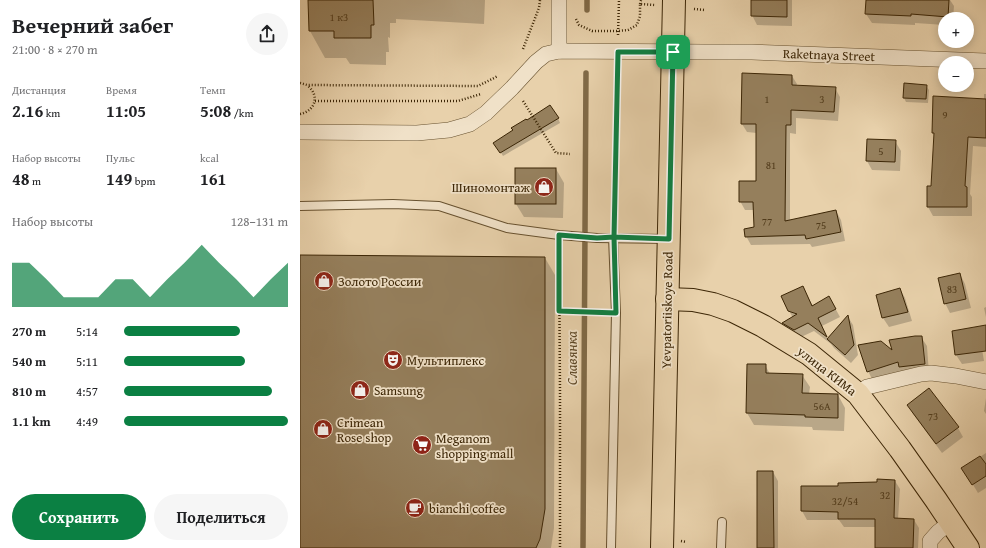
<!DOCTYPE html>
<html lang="ru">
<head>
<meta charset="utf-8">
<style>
  body { margin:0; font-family:"Gentium Book Plus",serif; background:#f6f6f6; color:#202124; height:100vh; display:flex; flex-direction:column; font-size:15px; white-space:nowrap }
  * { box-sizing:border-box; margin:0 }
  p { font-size:13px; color:#757577 }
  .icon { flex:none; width:22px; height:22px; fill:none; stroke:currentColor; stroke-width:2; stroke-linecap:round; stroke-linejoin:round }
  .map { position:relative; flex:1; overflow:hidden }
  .details { display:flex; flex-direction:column; background:#fff; width:300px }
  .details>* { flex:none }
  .controls { position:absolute; left:638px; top:12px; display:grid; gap:8px }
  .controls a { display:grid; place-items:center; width:36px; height:36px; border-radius:50%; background:#fff; box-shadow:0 2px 10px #0003; font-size:20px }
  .pin { position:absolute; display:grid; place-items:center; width:34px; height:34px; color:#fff; margin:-17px; border-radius:8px; box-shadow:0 2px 6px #0006 }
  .round { display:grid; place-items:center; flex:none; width:42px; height:42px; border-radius:21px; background:#f6f6f6 }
  .head { display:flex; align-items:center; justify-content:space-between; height:68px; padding:0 12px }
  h1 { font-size:22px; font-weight:700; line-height:30px }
  .metrics { display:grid; grid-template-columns:repeat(3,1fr); gap:6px; height:68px; padding:4px 12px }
  .metrics div { display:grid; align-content:center }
  .metrics b { font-size:17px; font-weight:700 }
  .metrics small { font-size:11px; font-weight:400 }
  .metrics p { font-size:11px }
  .chart { height:112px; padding:8px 12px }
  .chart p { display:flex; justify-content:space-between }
  .chart svg { width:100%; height:72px; margin-top:4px; fill:#0b8043; opacity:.7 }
  .button { display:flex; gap:8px; margin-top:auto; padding:8px 12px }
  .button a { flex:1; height:46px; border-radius:24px; background:#0b8043; color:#fff; font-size:16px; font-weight:700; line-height:46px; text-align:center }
  .button a+a { background:#f6f6f6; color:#202124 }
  ul { padding:0 12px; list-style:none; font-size:13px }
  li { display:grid; grid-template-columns:64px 48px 1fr; align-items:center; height:30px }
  li i { height:10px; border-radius:5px; background:#0b8043 }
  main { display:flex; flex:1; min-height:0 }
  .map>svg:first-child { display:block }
  .shadow { fill:#0003 }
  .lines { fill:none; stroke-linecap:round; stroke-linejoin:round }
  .stream { stroke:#806a47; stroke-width:5.5 }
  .building { fill:#957f5c; stroke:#3c2606 }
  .lane-casing { stroke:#67512f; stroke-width:10 }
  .street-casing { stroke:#67512f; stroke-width:16 }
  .primary-casing { stroke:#3c2606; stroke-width:24 }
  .path { stroke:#3c2606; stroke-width:2.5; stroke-dasharray:1 2; stroke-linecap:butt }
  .lane { stroke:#f0e1c8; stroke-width:8 }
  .street { stroke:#f0e1c8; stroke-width:15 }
  .primary { stroke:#e8d1ab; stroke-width:22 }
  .route-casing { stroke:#fff; stroke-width:8 }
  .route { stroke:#0b8043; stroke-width:5 }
  .labels { text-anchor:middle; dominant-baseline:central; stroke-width:3.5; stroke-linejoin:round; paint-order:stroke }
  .number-label { font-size:11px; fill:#523c1c }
  .street-label { font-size:13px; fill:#3c2606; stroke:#f0e1c8 }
  .poi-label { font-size:13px; fill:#3c2606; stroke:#f0e1c8; text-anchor:start }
  .water-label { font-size:14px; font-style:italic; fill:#5e4827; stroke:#f0e1c8 }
</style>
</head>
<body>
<main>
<section class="details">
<div class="head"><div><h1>Вечерний забег</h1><p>21:00 · 8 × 270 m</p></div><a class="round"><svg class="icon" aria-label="share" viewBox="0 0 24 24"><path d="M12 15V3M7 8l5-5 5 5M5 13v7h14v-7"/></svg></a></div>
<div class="metrics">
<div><p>Дистанция</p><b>2.16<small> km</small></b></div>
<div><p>Время</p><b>11:05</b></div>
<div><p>Темп</p><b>5:08<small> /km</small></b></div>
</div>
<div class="metrics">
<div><p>Набор высоты</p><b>48<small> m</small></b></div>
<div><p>Пульс</p><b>149<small> bpm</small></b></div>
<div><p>kcal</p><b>161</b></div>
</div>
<div class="chart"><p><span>Набор высоты</span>128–131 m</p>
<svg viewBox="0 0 160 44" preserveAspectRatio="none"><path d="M0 44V17L10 17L20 27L30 38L40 38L50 38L60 27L70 27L80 38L90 27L100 17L110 6L120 17L130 27L140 38L150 27L160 17V44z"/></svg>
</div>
<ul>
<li><b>270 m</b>5:14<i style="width:71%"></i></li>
<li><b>540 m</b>5:11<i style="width:74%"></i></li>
<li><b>810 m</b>4:57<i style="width:90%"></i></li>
<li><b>1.1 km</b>4:49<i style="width:100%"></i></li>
</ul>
<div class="button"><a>Сохранить</a><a>Поделиться</a></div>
</section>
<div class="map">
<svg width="686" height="548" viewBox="0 0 686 548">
  <rect width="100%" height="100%" fill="#e8d1ab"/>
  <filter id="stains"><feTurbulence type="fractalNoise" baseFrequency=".005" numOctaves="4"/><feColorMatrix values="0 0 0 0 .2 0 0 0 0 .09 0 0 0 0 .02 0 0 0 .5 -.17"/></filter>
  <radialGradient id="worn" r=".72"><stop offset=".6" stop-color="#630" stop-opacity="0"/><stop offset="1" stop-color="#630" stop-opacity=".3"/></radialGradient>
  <!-- shadow -->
  <g class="shadow">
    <path d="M9 0H185L184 24 96 19V23H90V38L88 37 89 52H86V65L50 64 46 58H25L10 31Z"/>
    <path d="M452 0H492V26L457 25 452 15Z"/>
    <path d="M567 0H650L654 6 653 19H645V25L615 23V25L572 23 566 14Z"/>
    <path d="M492 76 497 84 496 86 535 88 540 97 538 121 496 118V134L490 133V221L536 211 541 220 545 241 512 247 510 244 451 245 446 236 455 228 454 210H445L440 201 457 182V133L447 132 442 124Z"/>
    <path d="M626 86 629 90 628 103 606 102 604 98Z"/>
    <path d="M684 94H686V147L673 146 670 194 672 197V216H633L628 207 632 187 635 137 633 133 634 97 684 100Z"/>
    <path d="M258 118 260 123 203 156 195 143 214 130Z"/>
    <path d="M595 141 601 151 600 171 572 170 567 161Z"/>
    <path d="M256 169 264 183 263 218 224 217 216 204Z"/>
    <path d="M0 256 245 258 255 275 254 528 251 548H0Z"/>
    <path d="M660 274 665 284 671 308 650 313 645 303Z"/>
    <path d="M503 288 513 306 529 297 540 317 522 326 528 340 548 317 553 325 558 355 551 363 534 348 531 344 514 331 499 338 487 331 483 323 493 318 489 311Z"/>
    <path d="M600 289 605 298 612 321 589 327 583 318Z"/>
    <path d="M686 307V317L684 308Z"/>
    <path d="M653 331 680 337 684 361 662 364 656 355Z"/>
    <path d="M621 337 627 346 629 374 573 381 568 371 594 353Z"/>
    <path d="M465 365 470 374 502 375 510 387 509 394 538 395 545 408 544 431 513 430 512 427 454 425 447 413Z"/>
    <path d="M629 389 658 428 663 437 642 453 613 414 608 405Z"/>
    <path d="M686 398V414L684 411Z"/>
    <path d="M686 453V488L678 493 663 468Z"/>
    <path d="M473 472 478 481V548H457Z"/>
    <path d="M595 481 600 489 598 519 614 520 619 528 618 548H576V527H544L539 520H507L502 511V487H539L578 483Z"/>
  </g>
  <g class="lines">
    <!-- stream -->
    <g class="stream">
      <path d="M287 10V0"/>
      <path d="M283 547 286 73"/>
    </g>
  </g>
  <!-- building -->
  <g class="building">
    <path d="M8 0H73L74 25H71V38H34V31H9Z"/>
    <path d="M451 0H487V17L451 16Z"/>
    <path d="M566 0H649L648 17 611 14V16L565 14Z"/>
    <path d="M442 73 492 75V85L536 87 534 112 491 110V125H486L485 221 536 210 541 232 506 239 505 235 445 237 444 229 454 227 453 202H439V181H456V124H441Z"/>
    <path d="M604 83 627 85 626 99 603 98Z"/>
    <path d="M633 96 686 99V138L668 137 665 186 667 187V207H627V186H631L634 133H632Z"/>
    <path d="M250 105 259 118 200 153 193 143 213 130 211 128 226 119 227 120Z"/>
    <path d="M567 139 596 140 595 162 566 161Z"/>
    <rect x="215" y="168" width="41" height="36"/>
    <path d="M0 255 245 257V509L240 539 236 548H0Z"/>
    <path d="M660 273 666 299 644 304 638 278Z"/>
    <path d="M503 286 512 306 529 296 536 309 518 318 527 337 508 323 494 330 482 323 497 314 488 311 481 296Z"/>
    <path d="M600 288 608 312 582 318 576 295Z"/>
    <path d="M548 315 554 345 545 355 527 339Z"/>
    <path d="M686 325V351L655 355 652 331Z"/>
    <path d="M615 336H622L625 364 599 367 598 362 567 372 558 345 581 341 592 350 589 340Z"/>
    <path d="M447 364H466V373L503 374 502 393 538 394V418L505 417V415L446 413Z"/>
    <path d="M629 388 659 427 636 444 607 405Z"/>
    <path d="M680 456 686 464V476L672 485 661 468Z"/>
    <path d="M457 471H473L474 548H457Z"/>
    <path d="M577 479 595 480 594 518 614 519 613 548H575V519H538V512L501 511V486H538V483L577 482Z"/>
  </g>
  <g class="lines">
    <!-- lane casing -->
    <g class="lane-casing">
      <g id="lane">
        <path d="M0 206 93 204 139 206 207 228 259 235 297 238 368 239"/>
        <path d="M311 548 316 313 313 237"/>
        <path d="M421 548 422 522"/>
      </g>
    </g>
    <!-- street casing -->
    <g class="street-casing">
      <g id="street">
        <path d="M259 51V0"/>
        <path d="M0 132 117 133 149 130 170 124 186 113 212 88 236 62 246 54 259 51 404 52H452L686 61"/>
        <path d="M558 394 567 387 621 374 631 373 656 376 686 382"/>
        <path d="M630 548V541L638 532 651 522"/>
      </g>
    </g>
    <!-- primary casing -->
    <g class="primary-casing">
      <g id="primary">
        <path d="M367 299 393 300 413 304 433 311 463 326 509 354 558 394 600 449 636 500 668 548"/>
        <path d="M362 548 374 0"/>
      </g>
    </g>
    <!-- path -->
    <g class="path">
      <path d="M340 4 341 0"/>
      <path d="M394 9 405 10"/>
      <path d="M276 19 279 25 292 31H318L328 30 337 25 340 16V4L355 5"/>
      <path d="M318 35 319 0"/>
      <path d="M223 49 239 8 240 0"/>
      <path d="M0 83 7 85 178 86 198 76"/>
      <path d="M15 101H158L181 94"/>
      <path d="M223 101 256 153 270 154"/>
      <path d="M0 114C15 111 20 96 8 86"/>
      <path d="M314 225 317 68"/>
      <path d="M259 249 260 392V548"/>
      <path d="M259 311 303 312"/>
      <path d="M381 541 386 542"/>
    </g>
    <!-- lane -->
    <use href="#lane" class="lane"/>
    <!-- street -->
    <use href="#street" class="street"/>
    <!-- primary -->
    <use href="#primary" class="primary"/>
  </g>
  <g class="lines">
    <!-- route casing -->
    <g class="route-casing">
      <path id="route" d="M373 52H318L314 237 297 238 259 235V311L316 313 314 237 369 239 373 52"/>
    </g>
    <!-- route -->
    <use href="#route" class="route"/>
  </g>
  <!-- icons -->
  <defs>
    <g id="shop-disc" transform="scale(1)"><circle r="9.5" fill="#8f2418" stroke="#f0e1c8"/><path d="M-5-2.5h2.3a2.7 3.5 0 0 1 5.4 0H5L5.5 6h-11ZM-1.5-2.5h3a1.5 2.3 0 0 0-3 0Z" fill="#fff"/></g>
    <g id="theatre-disc" transform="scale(1)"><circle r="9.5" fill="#8f2418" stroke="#f0e1c8"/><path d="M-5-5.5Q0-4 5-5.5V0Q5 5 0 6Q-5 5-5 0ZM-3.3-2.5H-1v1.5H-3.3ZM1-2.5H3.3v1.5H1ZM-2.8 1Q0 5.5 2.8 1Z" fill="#fff"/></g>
    <g id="supermarket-disc" transform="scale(1)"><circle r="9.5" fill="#8f2418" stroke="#f0e1c8"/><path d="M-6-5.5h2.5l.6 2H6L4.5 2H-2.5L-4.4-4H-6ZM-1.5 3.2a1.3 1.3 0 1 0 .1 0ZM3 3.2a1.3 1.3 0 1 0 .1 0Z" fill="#fff"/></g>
    <g id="cafe-disc" transform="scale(1)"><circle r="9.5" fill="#8f2418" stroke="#f0e1c8"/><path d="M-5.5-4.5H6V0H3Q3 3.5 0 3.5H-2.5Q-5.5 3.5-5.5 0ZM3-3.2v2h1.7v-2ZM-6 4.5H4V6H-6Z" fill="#fff"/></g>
  </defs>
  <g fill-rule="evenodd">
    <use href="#shop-disc" x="244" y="187"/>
    <use href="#shop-disc" x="24" y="281"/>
    <use href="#theatre-disc" x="93" y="360"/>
    <use href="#shop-disc" x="60" y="390"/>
    <use href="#shop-disc" x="23" y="429"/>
    <use href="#supermarket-disc" x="122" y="445"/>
    <use href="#cafe-disc" x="115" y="508"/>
  </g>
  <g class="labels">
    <!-- number labels -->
    <g class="number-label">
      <text x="39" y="17">1 к3</text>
      <text x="467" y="99">1</text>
      <text x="522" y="99">3</text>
      <text x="645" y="115">9</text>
      <text x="581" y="151">5</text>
      <text x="471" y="165">81</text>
      <text x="467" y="221">77</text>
      <text x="521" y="225">75</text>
      <text x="652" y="289">83</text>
      <text x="522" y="406">56А</text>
      <text x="633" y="416">73</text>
      <text x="585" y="495">32</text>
      <text x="545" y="501">32/54</text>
    </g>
    <!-- street labels -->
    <g class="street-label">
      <text transform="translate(529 55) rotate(2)">Raketnaya Street</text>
      <text transform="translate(367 310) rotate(-89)">Yevpatoriiskoye Road</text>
      <text transform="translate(527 371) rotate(38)">улица КИМа</text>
    </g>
    <!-- poi labels -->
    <g class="poi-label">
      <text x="230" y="187" text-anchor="end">Шиномонтаж</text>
      <text x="38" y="281">Золото России</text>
      <text x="107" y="360">Мультиплекс</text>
      <text x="74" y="390">Samsung</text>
      <text x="37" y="422">Crimean<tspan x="37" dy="15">Rose shop</tspan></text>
      <text x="136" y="438">Meganom<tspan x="136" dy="15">shopping mall</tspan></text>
      <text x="129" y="508">bianchi coffee</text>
    </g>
    <!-- water labels -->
    <g class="water-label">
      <text transform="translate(272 358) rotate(-90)">Славянка</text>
    </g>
  </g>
  <rect width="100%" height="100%" filter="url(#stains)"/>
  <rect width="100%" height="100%" fill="url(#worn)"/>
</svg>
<div class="controls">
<a>+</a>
<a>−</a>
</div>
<div class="pin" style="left:373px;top:52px;background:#1e9e55"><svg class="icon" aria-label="arrive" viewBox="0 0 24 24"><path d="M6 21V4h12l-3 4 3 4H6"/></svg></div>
</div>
</main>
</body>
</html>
